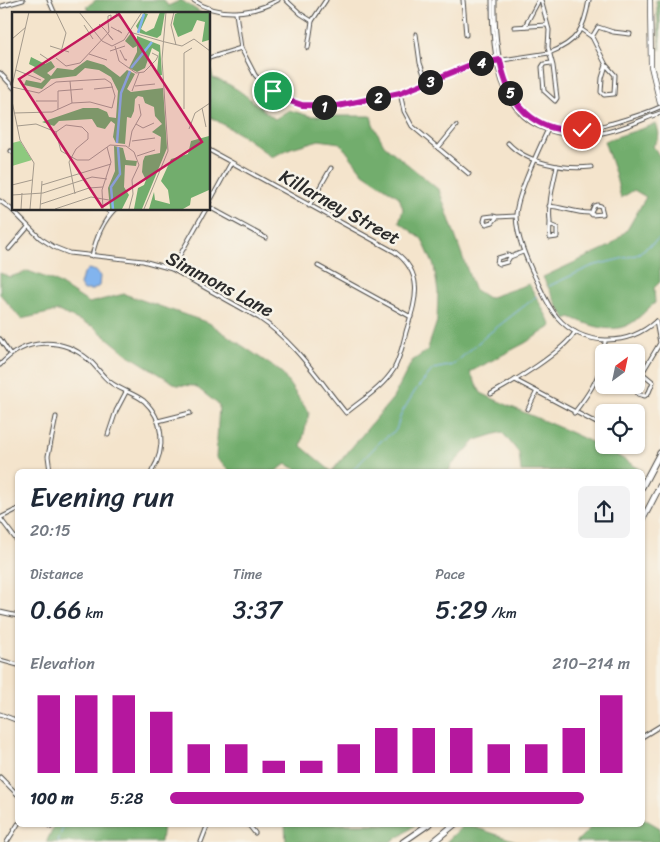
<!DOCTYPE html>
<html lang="en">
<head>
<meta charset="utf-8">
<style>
  body { margin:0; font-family:Sriracha,sans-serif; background:#f2f2f3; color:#1f2937; height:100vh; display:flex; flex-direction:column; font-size:19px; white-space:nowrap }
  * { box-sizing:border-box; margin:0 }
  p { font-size:16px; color:#747a83 }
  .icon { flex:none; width:28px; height:28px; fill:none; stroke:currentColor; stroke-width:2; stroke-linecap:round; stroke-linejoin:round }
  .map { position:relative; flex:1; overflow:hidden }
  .side { position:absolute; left:15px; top:469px; width:630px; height:358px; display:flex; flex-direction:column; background:#fff; border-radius:8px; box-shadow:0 1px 4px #0004 }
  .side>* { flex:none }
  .needle { width:32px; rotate:33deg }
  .fabs { position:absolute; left:595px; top:344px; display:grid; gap:10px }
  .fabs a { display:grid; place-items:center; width:50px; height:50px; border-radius:8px; background:#fff; box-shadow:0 1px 4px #0004; font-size:25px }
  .pin { position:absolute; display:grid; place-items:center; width:42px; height:42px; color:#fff; margin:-21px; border:2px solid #fff; border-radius:50%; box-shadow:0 1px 5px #0007 }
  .km { position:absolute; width:25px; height:25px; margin:-12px; border-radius:50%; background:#222; color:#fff; font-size:14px; line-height:25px; text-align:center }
  .round { display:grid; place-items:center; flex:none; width:52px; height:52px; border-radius:8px; background:#f2f2f3 }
  .head { display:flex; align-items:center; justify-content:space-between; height:85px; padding:0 15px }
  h1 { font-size:28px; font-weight:600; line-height:38px }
  .metrics { display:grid; grid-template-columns:repeat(3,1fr); gap:8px; height:85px; padding:5px 15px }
  .metrics div { display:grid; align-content:center }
  .metrics b { font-size:25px; font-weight:600 }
  .metrics small { font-size:14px; font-weight:400 }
  .metrics p { font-size:14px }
  .chart { height:140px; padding:10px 15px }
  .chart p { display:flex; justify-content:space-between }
  .chart svg { width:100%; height:90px; margin-top:5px; stroke:#b5179e; stroke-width:6 }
  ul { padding:0 15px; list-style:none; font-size:16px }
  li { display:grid; grid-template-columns:80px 60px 1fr; align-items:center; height:38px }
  li i { height:12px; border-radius:6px; background:#b5179e }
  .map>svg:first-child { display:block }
  .forest { fill:#72ad6d; stroke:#4e6c4c }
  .water { fill:#82b4ee; stroke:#56708c }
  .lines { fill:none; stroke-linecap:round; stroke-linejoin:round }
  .stream { stroke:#82b4ee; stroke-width:1 }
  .minor-casing { stroke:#494743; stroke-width:5 }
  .secondary-casing { stroke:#494743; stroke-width:6 }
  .trunk-casing { stroke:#494743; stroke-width:7 }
  .minor { stroke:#fff; stroke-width:3 }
  .secondary { stroke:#fff; stroke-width:4.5 }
  .trunk { stroke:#fff; stroke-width:5 }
  .route-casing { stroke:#fff; stroke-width:10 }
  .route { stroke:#b5179e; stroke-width:6 }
  .labels { text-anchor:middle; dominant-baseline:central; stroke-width:5; stroke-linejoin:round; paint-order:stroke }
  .street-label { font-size:19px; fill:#2b2b2b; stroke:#f7f3e8 }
  .inset-river { fill:none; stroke:#82b4ee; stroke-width:2.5 }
  .inset-road { fill:none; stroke:#a49a8c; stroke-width:1 }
  .view { fill:#c2185b; fill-opacity:0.15; stroke:#c2185b; stroke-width:2.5 }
  .inset-edge { fill:none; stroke:#2b2b2b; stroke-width:2.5 }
</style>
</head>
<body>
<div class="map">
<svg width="660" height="842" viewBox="0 0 660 842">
  <rect width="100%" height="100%" fill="#f7f3e8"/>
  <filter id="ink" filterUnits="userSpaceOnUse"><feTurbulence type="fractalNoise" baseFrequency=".02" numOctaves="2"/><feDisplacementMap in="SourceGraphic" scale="10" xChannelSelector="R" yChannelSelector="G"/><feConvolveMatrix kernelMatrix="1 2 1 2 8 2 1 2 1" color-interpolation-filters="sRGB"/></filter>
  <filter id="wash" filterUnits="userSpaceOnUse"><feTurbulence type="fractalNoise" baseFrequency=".0096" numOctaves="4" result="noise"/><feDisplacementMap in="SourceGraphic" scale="20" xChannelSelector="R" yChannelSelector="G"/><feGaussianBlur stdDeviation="1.12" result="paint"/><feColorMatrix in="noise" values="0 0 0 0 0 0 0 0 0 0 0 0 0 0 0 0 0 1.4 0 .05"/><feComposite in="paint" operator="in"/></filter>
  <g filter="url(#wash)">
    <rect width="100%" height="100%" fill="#f4e4cc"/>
    <!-- forest -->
    <g class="forest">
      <path d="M96 0H164L168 6 181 0 203 14H91L86 7Z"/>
      <path d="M656 0H660V50Z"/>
      <path d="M209 63 213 78C238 85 254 104 275 119L289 110 310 116H371L373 124 384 145 439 190 474 289 488 298 529 284 552 326 525 343 470 372 481 393C534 419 593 437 642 471H521L519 453 502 432 476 440 451 466 449 471H332L393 398 412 361 427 351 437 321 438 292 434 266 422 239 399 222 403 209 399 197 363 173 340 143 319 140 291 148 272 157 246 138 209 116Z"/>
      <path d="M656 124C660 134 660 137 653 146L660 157V282L654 288 655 303C648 308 643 314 637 319 616 337 592 326 570 317L566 319 557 305 543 277 610 246 627 230 646 197 634 190 621 198 615 173 604 141Z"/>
      <path d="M28 271 55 281 89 303 124 294 209 323 281 372 309 413 301 446 331 471H300L286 464 276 471H230L216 458 219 405 195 386 177 385 127 354 94 327 58 311 21 319 0 294V273L10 277Z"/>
      <path d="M643 818 660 828V842H576L594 824H642Z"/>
      <path d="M56 824H163L161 842H46Z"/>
      <path d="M285 824H416L401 836 390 842H286Z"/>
      <path d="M465 824 519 842H446Z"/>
    </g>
    <!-- water -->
    <path class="water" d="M88 269 96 271 100 276 99 286 93 290H83L80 285 83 274Z"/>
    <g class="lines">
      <!-- stream -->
      <g class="stream">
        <path d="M549 286 592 266 636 255 660 238"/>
        <path d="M352 471 381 441 396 430 401 414 415 391 433 369 453 365 487 335 537 296"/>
        <path d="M58 842 64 824"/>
      </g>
    </g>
  </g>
  <g filter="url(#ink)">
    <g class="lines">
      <!-- minor casing -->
      <g class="minor-casing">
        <g id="minor">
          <path d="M49 0 55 14"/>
          <path d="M193 0C218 18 253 14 278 0"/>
          <path d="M286 0 301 14 312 21"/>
          <path d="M463 0 466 35"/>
          <path d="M492 0C492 78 506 147 602 133 621 130 641 120 660 113"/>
          <path d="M495 0C494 56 504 132 576 131 589 131 601 126 613 123 629 118 645 114 660 107"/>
          <path d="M541 0 549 30 548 47 553 66 557 98 555 101 544 91 542 67 544 64 551 63"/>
          <path d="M2 6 23 0"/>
          <path d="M236 13 241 48 255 75 265 86 287 100 311 106H338L400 93 476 64 549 53C578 42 584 29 589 0"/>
          <path d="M525 26 539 0"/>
          <path d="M514 27 547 25"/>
          <path d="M582 30 592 37 606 65 615 75 614 94 604 95 601 92 602 78 606 65"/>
          <path d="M416 34 420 63 427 83"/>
          <path d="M592 37 598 27 613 32 630 34"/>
          <path d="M308 48 312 21 326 0"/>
          <path d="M209 58 241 48"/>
          <path d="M0 73 14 88"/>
          <path d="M400 93 404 111 412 126 469 174"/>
          <path d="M549 127C540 147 516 196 516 216 517 238 526 258 535 277 542 291 547 305 557 317 583 347 627 347 656 321"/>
          <path d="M508 143C526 163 565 170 591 167"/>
          <path d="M438 148 456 126"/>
          <path d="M11 151 14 153"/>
          <path d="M0 201 11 209 40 238 54 247 69 253 143 261 172 269 259 318C295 342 319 380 346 413 363 399 382 388 394 369 400 358 403 344 406 332 415 302 426 275 395 252L209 150"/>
          <path d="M209 203 231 163"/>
          <path d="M309 206 331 168"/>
          <path d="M549 206C563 207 578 214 591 213L592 215 603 214 601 206 597 205 594 206 591 213"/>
          <path d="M209 207 266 238"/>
          <path d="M106 209 111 213"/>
          <path d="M497 217 493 216 485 217 484 221 486 224 493 222 497 217 516 216"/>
          <path d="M550 225 557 228V237L550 238C549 232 550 227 550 222 548 203 553 185 557 166"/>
          <path d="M9 249 28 227"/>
          <path d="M92 256C96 238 102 222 115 209"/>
          <path d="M510 257 507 262 500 264 497 263 498 258 508 255 510 257 523 252"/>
          <path d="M318 266 411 317"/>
          <path d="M172 269 206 209"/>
          <path d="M0 339 10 354"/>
          <path d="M604 352 605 341"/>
          <path d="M0 365C24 338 61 336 89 360 97 367 102 376 110 382 120 390 134 393 144 401 164 419 166 449 152 471"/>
          <path d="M642 373 653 382 649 392 645 396 638 394C634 387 638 380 642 373Z"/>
          <path d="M642 373 660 343 656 321"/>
          <path d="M515 380 604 427"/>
          <path d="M491 394C513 382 563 352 575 332"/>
          <path d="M528 409 536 393"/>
          <path d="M574 413C587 396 600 378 604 356"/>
          <path d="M158 421 190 413"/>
          <path d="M108 435 116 411 126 392"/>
          <path d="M50 471 48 456 56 417"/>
          <path d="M0 518 18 542"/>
          <path d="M0 518 18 509"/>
          <path d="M0 612 18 616"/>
          <path d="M0 660 18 665"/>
          <path d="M0 714 18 721"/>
          <path d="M642 737 660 726"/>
          <path d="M0 777 18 795"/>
          <path d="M47 824 51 827"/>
          <path d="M248 824 255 833"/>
          <path d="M7 842 18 824"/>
          <path d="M201 842 208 824"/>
        </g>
      </g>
      <!-- secondary casing -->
      <g class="secondary-casing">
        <path id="secondary" d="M650 0 651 66 660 103"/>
      </g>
      <!-- trunk casing -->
      <g class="trunk-casing">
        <g id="trunk">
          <path d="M642 487 660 453"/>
          <path d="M642 521 660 486"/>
          <path d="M403 842 429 824"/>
          <path d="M433 842 455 824"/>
        </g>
      </g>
      <!-- minor -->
      <use href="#minor" class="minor"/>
      <!-- secondary -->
      <use href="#secondary" class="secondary"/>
      <!-- trunk -->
      <use href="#trunk" class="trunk"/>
    </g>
  </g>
  <g class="lines" filter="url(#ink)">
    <!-- route casing -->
    <g class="route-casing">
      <path id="route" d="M273 91 287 100 302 105 338 106 400 93 468 66 500 60C508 104 534 134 582 130"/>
    </g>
    <!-- route -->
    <use href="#route" class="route"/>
  </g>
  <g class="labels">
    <!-- street labels -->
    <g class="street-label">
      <text transform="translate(340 207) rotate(29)">Killarney Street</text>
      <text transform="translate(220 284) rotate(28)">Simmons Lane</text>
    </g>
  </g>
  <!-- overview -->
  <g transform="translate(12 12)">
    <rect width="198" height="198" fill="#f4e4cc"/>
    <path d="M8 129 20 148 0 154V131Z" fill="#8dc97e"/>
    <path d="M148 0H153L149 23 145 26 128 21 124 14 132 1 136 2 129 17 134 20 142 16ZM168 0H197V28L190 30 193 10 185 8 180 19 166 25 161 12 163 2ZM119 21 125 28V24L148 33 150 63 146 64 145 60 147 40 140 36 133 56 125 60 117 56 125 40V34L121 36 113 29ZM19 45 33 52 39 49 43 55 35 61 39 64 45 56 61 58 75 48 92 53 108 65 115 58 123 62 115 77 119 80 151 76 155 136 130 197H122L126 176 132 173 134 168 130 160 131 149 133 144 148 141 149 125 140 120 150 112 143 104 142 95 133 91 131 85 126 84 123 87 122 99 119 106 115 105 113 132 104 131 101 125 103 112 99 109 93 117 85 115 80 107 47 109 42 114 30 110 71 96H86L95 100 97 105 104 106 106 79 99 65 87 58 73 56 64 64 39 67 30 77 12 73 14 68 29 71 33 67 21 60 23 55 17 52ZM197 124V178L179 186 178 193 171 197H137L142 180 143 188 158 192 156 178 149 169 159 147 176 142 179 129ZM102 134 111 136 114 148 125 149 124 154 113 153 112 175 117 183 110 197H98L96 176 103 159Z" fill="#72ad6d"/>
    <path class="inset-river" d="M126 21 132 2M119 56 140 30M105 131 109 81 118 59M101 197 99 175 108 162 106 135"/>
    <path class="inset-road" d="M67 0 90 29 100 34 112 28 130 0M103 0 121 21 153 30M162 0 159 13 164 33M99 3V7L96 9V4ZM87 12 93 18 101 28 97 23M72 13 81 27M99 15 110 21 106 18M0 27 14 15M153 30 170 34 182 27 198 39M38 34 57 40M103 34 107 49 124 61 132 60 144 48 146 44 140 41M108 38 113 48H115L113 47M98 39 113 34M28 42 37 48 49 40 54 21 44 0M77 42 95 48M44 46 54 54 68 51 97 20 96 9M4 58 29 68M58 69 60 91M0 74 17 0M123 74 143 72M0 75 27 81 44 70 93 67 99 71 103 84 100 96 78 90 60 91 40 100 2 101M82 77 101 75M120 79 127 61M0 89 8 128 22 151 18 197M24 89H45M190 96 194 115M46 97V79L71 77M172 97V41L180 36M124 112 131 116 142 111M5 114 24 112 44 120M177 117 183 101 198 91M44 120 49 139 65 148H77L98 133 114 134 122 140 127 153 120 168 121 182 117 197M44 120 54 113 70 115 76 121V127L64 137 57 150 63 182M120 129 143 126M117 135 120 119 129 103 127 92M125 144 143 138M0 173 20 168M30 173 99 152M0 183 31 181 80 165 95 167M29 192 77 176 91 175M9 197 10 181M28 197 30 169M43 197 79 185 97 188M91 197 90 178 99 150 95 135M132 197 156 139 150 47 154 0"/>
    <path class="view" d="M107 2 190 130 90 195 7 67Z"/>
    <rect width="198" height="198" class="inset-edge"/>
  </g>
</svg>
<div class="fabs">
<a><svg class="needle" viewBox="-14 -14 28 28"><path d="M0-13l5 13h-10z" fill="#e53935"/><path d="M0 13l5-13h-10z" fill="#747a83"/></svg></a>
<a><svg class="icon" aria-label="locate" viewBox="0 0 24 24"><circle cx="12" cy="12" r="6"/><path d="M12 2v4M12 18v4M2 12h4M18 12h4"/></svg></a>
</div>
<div class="pin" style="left:273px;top:91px;background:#1e9e55"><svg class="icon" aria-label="arrive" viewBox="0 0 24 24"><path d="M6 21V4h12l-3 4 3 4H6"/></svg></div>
<div class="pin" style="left:582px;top:130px;background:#d93025"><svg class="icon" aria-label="check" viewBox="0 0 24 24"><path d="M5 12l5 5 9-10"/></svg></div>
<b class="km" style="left:324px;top:107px">1</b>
<b class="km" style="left:378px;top:98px">2</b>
<b class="km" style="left:430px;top:82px">3</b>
<b class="km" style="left:481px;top:63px">4</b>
<b class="km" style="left:510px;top:93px">5</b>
<section class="side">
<div class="head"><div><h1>Evening run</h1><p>20:15</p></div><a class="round"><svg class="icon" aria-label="share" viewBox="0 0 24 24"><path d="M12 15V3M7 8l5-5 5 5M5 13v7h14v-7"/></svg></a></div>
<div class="metrics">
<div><p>Distance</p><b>0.66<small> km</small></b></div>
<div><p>Time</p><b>3:37</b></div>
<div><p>Pace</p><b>5:29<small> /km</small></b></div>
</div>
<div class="chart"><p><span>Elevation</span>210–214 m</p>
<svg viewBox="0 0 160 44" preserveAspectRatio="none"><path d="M5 44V6M15 44V6M25 44V6M35 44V14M45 44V30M55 44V30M65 44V38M75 44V38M85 44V30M95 44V22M105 44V22M115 44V22M125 44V30M135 44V30M145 44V22M155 44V6"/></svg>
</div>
<ul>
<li><b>100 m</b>5:28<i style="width:90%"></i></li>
</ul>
</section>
</div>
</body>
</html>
